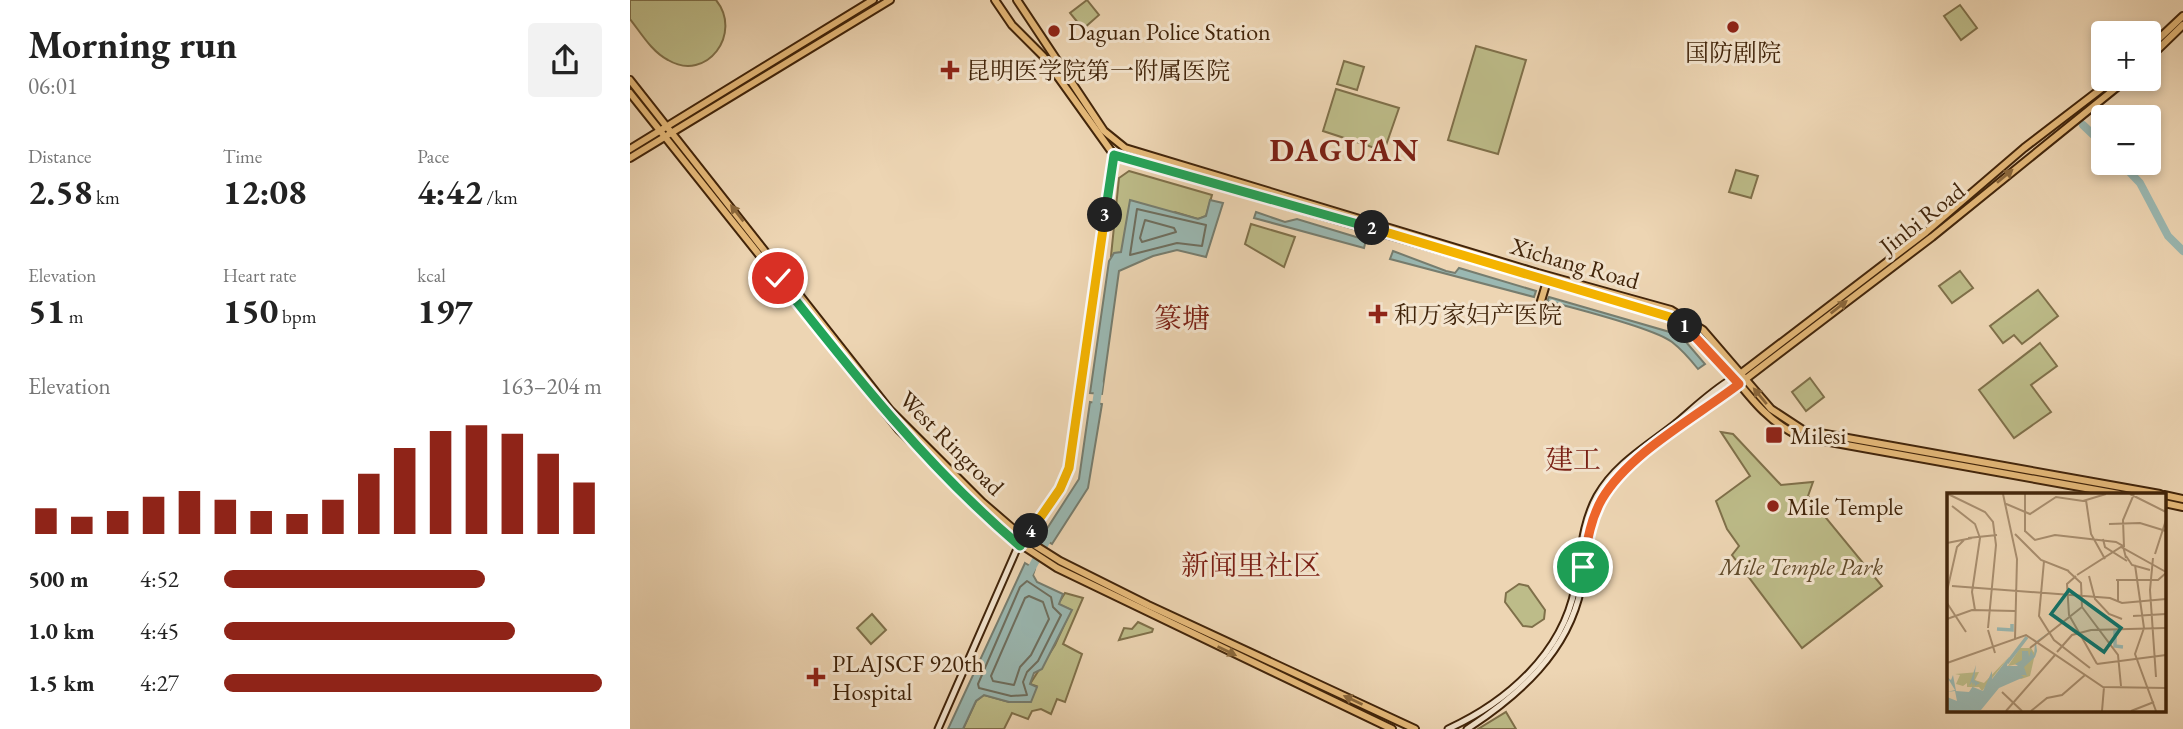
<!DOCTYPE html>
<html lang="en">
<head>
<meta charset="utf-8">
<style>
  body { margin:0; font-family:"EB Garamond","Noto Serif SC",serif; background:#f2f2f2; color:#222; height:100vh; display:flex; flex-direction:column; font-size:26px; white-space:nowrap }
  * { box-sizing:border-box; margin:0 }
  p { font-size:23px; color:#767676 }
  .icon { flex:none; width:38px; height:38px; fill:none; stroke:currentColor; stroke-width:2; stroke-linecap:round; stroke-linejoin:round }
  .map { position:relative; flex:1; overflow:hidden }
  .sheet { display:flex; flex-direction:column; background:#fff; width:630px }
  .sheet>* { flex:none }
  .buttons { position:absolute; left:1461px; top:21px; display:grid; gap:14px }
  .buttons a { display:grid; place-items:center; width:70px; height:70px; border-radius:7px; background:#fff; box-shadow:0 4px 10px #0003; font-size:35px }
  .pin { position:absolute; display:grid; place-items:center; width:60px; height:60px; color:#fff; margin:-30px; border:4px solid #fff; border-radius:50%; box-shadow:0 2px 7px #0007 }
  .km { position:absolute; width:35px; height:35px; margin:-18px; border-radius:50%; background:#222; color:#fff; font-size:19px; line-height:35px; text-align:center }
  .round { display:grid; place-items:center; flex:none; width:74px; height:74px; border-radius:7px; background:#f2f2f2 }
  .headline { display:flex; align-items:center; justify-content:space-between; height:119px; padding:0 28px }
  h1 { font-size:38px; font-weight:700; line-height:52px }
  .stats { display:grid; grid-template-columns:repeat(3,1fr); gap:10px; height:119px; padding:7px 28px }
  .stats div { display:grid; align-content:center }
  .stats b { font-size:35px; font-weight:700 }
  .stats small { font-size:19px; font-weight:400 }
  .stats p { font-size:19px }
  .chart { height:196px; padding:14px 28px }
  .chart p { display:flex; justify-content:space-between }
  .chart svg { width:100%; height:126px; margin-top:7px; stroke:#8f2418; stroke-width:6 }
  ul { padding:0 28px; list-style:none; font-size:23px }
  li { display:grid; grid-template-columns:112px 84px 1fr; align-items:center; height:52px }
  li i { height:18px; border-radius:9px; background:#8f2418 }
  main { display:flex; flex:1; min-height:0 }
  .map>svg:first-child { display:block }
  .green { fill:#bdbc89; stroke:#7f704a; stroke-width:2 }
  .water { fill:#9ab8b2; stroke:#767d6f; stroke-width:2 }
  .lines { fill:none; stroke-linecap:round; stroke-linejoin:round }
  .shore { stroke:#6e6e5e; stroke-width:2 }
  .river { stroke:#9ab8b2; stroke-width:8 }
  .secondary-casing { stroke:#41240a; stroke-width:9 }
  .primary-casing { stroke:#41240a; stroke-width:10 }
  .secondary { stroke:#f3e4ce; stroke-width:5 }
  .primary { stroke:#e6ba7a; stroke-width:6 }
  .oneway { fill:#8b683c }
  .split-1-casing { stroke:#fff; stroke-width:14 }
  .split-2-casing { stroke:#fff; stroke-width:14 }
  .split-3-casing { stroke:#fff; stroke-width:14 }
  .split-4-casing { stroke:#fff; stroke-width:14 }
  .split-5-casing { stroke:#fff; stroke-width:14 }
  .split-1 { stroke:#f0652b; stroke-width:9 }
  .split-2 { stroke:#f5b400; stroke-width:9 }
  .split-3 { stroke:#22a559; stroke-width:9 }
  .split-4 { stroke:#f5b400; stroke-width:9 }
  .split-5 { stroke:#22a559; stroke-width:9 }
  .poi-dot { fill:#8f2418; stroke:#f3e4ce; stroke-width:2.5 }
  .labels { text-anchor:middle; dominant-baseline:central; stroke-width:6; stroke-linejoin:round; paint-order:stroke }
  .poi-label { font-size:24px; fill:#41240a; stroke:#f3e4ce; text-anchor:start }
  .street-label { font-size:24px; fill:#41240a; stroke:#f3e4ce }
  .park-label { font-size:24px; font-style:italic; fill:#604a2a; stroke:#f3e4ce }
  .quarter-label { font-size:28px; fill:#7a1f14; stroke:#f3e4ce }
  .district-label { font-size:32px; font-weight:bold; letter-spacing:2px; fill:#7a1f14; stroke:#f3e4ce }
  .inset-river { fill:none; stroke:#9ab8b2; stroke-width:3.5 }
  .inset-road { fill:none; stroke:#a88e6f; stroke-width:2 }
  .view { fill:#0f766e; fill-opacity:0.15; stroke:#0f766e; stroke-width:3.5 }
  .inset-edge { fill:none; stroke:#41240a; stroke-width:3.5 }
</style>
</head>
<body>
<main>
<section class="sheet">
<div class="headline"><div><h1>Morning run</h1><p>06:01</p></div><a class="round"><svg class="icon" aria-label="share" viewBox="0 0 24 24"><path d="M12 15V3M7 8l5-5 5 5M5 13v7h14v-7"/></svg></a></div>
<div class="stats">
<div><p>Distance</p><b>2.58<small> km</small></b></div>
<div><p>Time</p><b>12:08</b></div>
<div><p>Pace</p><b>4:42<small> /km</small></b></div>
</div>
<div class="stats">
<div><p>Elevation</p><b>51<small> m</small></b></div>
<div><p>Heart rate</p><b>150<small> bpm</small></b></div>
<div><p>kcal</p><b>197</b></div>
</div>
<div class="chart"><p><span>Elevation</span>163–204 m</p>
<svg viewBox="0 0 160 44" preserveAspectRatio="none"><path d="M5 44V35M15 44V38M25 44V36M35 44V31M45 44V29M55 44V32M65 44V36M75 44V37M85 44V32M95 44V23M105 44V14M115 44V8M125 44V6M135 44V9M145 44V16M155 44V26"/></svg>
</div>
<ul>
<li><b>500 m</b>4:52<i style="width:69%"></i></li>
<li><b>1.0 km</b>4:45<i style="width:77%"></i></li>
<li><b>1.5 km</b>4:27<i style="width:100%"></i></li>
</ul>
</section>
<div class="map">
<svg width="1553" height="729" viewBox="0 0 1553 729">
  <rect width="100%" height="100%" fill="#edd5b3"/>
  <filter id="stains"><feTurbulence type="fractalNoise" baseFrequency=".00286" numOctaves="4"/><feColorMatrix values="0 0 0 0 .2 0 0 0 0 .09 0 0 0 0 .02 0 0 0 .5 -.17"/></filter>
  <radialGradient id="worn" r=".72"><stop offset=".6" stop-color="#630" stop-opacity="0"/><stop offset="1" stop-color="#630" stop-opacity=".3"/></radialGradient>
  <!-- green -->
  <g class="green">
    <path d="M0 0H86C113 33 77 83 38 60 22 52 11 33 0 19Z"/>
    <path d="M457 0 469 15 453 29 440 13Z"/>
    <path d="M1330 5 1347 28 1331 40 1314 16Z"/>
    <path d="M846 46 896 60 868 154 818 140Z"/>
    <path d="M714 61 734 67 727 90 707 84Z"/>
    <path d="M706 89 769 108 754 151 693 131Z"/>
    <path d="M1106 170 1128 176 1121 198 1099 192Z"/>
    <path d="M499 171 582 195 576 216 568 219 545 212 491 253 481 256 489 178Z"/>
    <path d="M621 224 665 237 654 267 615 244Z"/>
    <path d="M1330 271 1343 288 1322 303 1309 286Z"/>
    <path d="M1408 290 1428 316 1392 344 1384 335 1373 343 1360 326Z"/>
    <path d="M1410 343 1427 366 1401 385 1421 412 1384 438 1349 390Z"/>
    <path d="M1180 378 1194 397 1176 411 1162 392Z"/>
    <path d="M1091 432 1103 434 1151 485 1183 482 1178 496 1252 586 1172 648 1102 555 1109 546 1097 529 1086 501 1120 476Z"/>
    <path d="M889 584 898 586 915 610 914 619 902 627 893 626 875 602 876 593Z"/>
    <path d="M435 593 453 598 433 644 452 654 435 702 427 699 421 714 411 709 402 711 398 719 382 713 374 729H333L346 701 354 695 379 702 406 686 400 684 425 645 441 610 428 604Z"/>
    <path d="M242 614 256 630 241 644 227 628Z"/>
    <path d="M508 622 523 629 522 632 489 640 494 628 502 629Z"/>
    <path d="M876 712 886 729H848Z"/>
  </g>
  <!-- water -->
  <g class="water">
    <path d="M500 200 568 219 576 216 580 200 593 203 576 257 547 250 523 256 489 271 472 394 460 393 479 261 484 253 491 252Z"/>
    <path d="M626 212 655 222 667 219 736 240 734 248 624 218Z"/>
    <path d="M763 251 816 271 825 273 829 268 906 291 904 297 760 259Z"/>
    <path d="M919 297 1050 335 1075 364 1068 369C1060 359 1051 349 1042 342 1024 328 944 308 917 301Z"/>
    <path d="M460 402 472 404 458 488 422 544 411 538 449 479Z"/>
    <path d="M395 563 405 569 403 575 407 582 433 594 429 604 442 610 412 669 404 673 400 684 407 687 401 702H379L354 695 346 701 333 729H318Z"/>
  </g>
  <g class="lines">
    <!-- shore -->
    <g class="shore">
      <path d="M507 209 576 225 572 246 547 243 500 255Z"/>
      <path d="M515 220 544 228 546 232 512 242 510 238Z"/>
      <path d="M397 581 421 597 423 607 431 615 408 661 397 672 393 682 397 695 381 696 349 688 348 684 390 587Z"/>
      <path d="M399 596 413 602 419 619 401 655 390 667 384 685 363 681 361 676 395 598Z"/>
    </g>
    <!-- river -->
    <g class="river">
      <path d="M1453 125 1474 145"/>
      <path d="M1491 163 1510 183 1538 236 1553 251"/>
      <path d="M465 412 469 384"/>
      <path d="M398 575 420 534"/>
    </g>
    <!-- secondary casing -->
    <g class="secondary-casing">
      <g id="secondary">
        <path d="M308 729 386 551 414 515 439 468 484 155"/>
        <path d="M818 729C877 702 932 654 945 588 951 557 951 525 967 496 985 464 1017 446 1045 424 1064 408 1081 391 1103 378"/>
        <path d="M837 729C889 695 938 652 951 588 957 556 957 525 974 496 1001 452 1067 416 1109 384"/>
      </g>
    </g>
    <!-- primary casing -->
    <g class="primary-casing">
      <g id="primary">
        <path d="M365 0 382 25 413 56 484 155 1040 317C1095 343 1114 414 1172 437L1489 494"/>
        <path d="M387 0 474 131 495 148 908 273 1041 310 1073 330 1141 409 1173 430 1530 494"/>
        <path d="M1519 48 1553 16"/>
        <path d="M1519 58 1553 25"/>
        <path d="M0 80 260 410 352 502 395 539 430 561 518 605 785 729"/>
        <path d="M0 93 269 430 381 538 427 568 762 729"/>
        <path d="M0 149 243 0"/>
        <path d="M0 158 260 0"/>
        <path d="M908 311 917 281"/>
        <path d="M1109 375 1296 232 1394 148 1484 79"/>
        <path d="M1113 381 1302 237 1497 79"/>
        <path d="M1534 495 1553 499"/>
        <path d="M1534 503 1553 507"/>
      </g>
    </g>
    <!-- secondary -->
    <use href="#secondary" class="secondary"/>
    <!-- primary -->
    <use href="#primary" class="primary"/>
  </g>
  <!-- one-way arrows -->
  <defs><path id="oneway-solid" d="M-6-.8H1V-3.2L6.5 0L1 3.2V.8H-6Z" transform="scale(1.75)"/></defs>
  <g class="oneway">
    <use href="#oneway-solid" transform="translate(1375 176) rotate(-40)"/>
    <use href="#oneway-solid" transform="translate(107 213) rotate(-128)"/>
    <use href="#oneway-solid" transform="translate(1209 307) rotate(-38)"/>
    <use href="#oneway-solid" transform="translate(1130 396) rotate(-130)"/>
    <use href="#oneway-solid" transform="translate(597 651) rotate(26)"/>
    <use href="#oneway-solid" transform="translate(723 700) rotate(-155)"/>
  </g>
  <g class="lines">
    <!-- split-1 casing -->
    <g class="split-1-casing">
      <path id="split-1" d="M953 567C957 543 960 520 972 499 999 453 1066 417 1109 384L1055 326"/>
    </g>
    <!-- split-2 casing -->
    <g class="split-2-casing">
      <path id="split-2" d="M742 228 1040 317 1055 326"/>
    </g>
    <!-- split-3 casing -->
    <g class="split-3-casing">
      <path id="split-3" d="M475 215 484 155 742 228"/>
    </g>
    <!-- split-4 casing -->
    <g class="split-4-casing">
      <path id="split-4" d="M401 531 430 489 439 468 475 215"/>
    </g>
    <!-- split-5 casing -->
    <g class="split-5-casing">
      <path id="split-5" d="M148 278C223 373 297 467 390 546L401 531"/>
    </g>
    <!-- split-1 -->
    <use href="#split-1" class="split-1"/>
    <!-- split-2 -->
    <use href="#split-2" class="split-2"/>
    <!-- split-3 -->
    <use href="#split-3" class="split-3"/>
    <!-- split-4 -->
    <use href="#split-4" class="split-4"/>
    <!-- split-5 -->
    <use href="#split-5" class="split-5"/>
  </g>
  <!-- markers -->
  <g class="poi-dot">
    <circle cx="1103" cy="27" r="7"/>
    <circle cx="424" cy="31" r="7"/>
    <path d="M316.5 59.5h7v7h7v7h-7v7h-7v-7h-7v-7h7z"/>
    <path d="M744.5 303.5h7v7h7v7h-7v7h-7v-7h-7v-7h7z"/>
    <rect x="1135" y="426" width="18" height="18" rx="3.5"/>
    <circle cx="1143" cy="506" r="7"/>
    <path d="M182.5 666.5h7v7h7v7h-7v7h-7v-7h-7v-7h7z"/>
  </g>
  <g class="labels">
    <!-- poi labels -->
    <g class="poi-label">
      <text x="438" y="31">Daguan Police Station</text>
      <text x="1103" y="52" text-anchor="middle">国防剧院</text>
      <text x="336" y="70">昆明医学院第一附属医院</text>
      <text x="764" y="314">和万家妇产医院</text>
      <text x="1160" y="435">Milesi</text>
      <text x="1157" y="506">Mile Temple</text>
      <text x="202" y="663">PLAJSCF 920th<tspan x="202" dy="28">Hospital</tspan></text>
    </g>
    <!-- street labels -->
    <g class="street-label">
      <text transform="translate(1292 218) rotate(-38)">Jinbi Road</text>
      <text transform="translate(945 263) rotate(16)">Xichang Road</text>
      <text transform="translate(322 443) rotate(45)">West Ringroad</text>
    </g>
    <!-- park labels -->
    <g class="park-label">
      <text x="1171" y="566">Mile Temple Park</text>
    </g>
    <!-- quarter labels -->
    <g class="quarter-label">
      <text x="552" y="318">篆塘</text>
      <text x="943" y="459">建工</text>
      <text x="621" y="565">新闻里社区</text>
    </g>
    <!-- district labels -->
    <g class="district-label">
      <text x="715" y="150">DAGUAN</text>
    </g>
  </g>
  <!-- overview -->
  <g transform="translate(1317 493)">
    <rect width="219" height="219" fill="#edd5b3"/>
    <path d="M73 155H84L88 161 83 183 74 186 70 183 77 181 76 170 61 173ZM61 165 35 198 32 194H20V190L16 193 9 191 13 182 8 181 32 179 28 187 37 190Z" fill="#bdbc89"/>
    <path d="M122 125 89 150 90 158 88 164 77 174 80 183 78 182H74L77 184 52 195 34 217 0 218V204L10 208 8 198 0 199 8 197 0 184 4 187 6 182 9 198 22 199 26 193 25 189 22 193 29 172 27 187 33 190 28 193 27 189 26 194 36 198 45 178V186L62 164 60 173H71L68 171 75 167V158H81L82 164 84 157 87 163 88 149Z" fill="#9ab8b2"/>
    <path class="inset-river" d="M50 136 65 137V131M168 137V153L176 154M60 170 80 144"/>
    <path class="inset-road" d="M1 1 38 19 46 29 49 52 41 135M56 1 70 66 68 146M78 1V39M183 1 219 19M139 7 144 41 158 66M57 10 83 21 109 4 136 8 159 1M5 13 28 31 33 45 25 99 28 117M162 31 193 30 219 38M78 38 88 47 108 42 169 49 176 53 179 65M68 41 94 67 122 78M21 45 50 42M156 46 158 54 180 68M0 50 25 45M177 54 176 27 187 1M208 61 219 27M179 63 185 72 203 77M206 65 203 97 209 184M97 68 92 123 107 147 143 175M188 72 197 135 188 161 209 218M121 78 134 90 135 114 171 162 174 193M130 82 174 54 219 79M129 83 120 91 122 122 150 171M142 83 148 106 162 121 175 126M171 86V108M169 87H211L219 80M5 93 163 105 175 110 219 106M0 98 10 54 17 47M0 110 19 139M186 123 219 121M0 126 25 117 68 118M41 137 48 160M83 155 135 114M110 159 125 142 144 137 219 135M0 170 79 142 156 194 219 195M150 171 219 162M55 199 75 218M59 218 108 162M84 218 100 205 115 202 138 182M155 218 157 194M184 218 207 209"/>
    <path class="view" d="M122 97 174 135 157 159 104 121Z"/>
    <rect width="219" height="219" class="inset-edge"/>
  </g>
  <rect width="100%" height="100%" filter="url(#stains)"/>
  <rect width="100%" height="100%" fill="url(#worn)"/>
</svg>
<div class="buttons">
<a>+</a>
<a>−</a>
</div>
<div class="pin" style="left:953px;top:567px;background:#1e9e55"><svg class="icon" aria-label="arrive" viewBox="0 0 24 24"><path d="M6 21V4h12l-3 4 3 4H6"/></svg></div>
<div class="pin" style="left:148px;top:278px;background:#d93025"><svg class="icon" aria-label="check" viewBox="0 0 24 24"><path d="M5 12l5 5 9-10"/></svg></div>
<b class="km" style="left:1055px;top:326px">1</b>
<b class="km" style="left:742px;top:228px">2</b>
<b class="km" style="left:475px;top:215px">3</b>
<b class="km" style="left:401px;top:531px">4</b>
</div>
</main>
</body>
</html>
